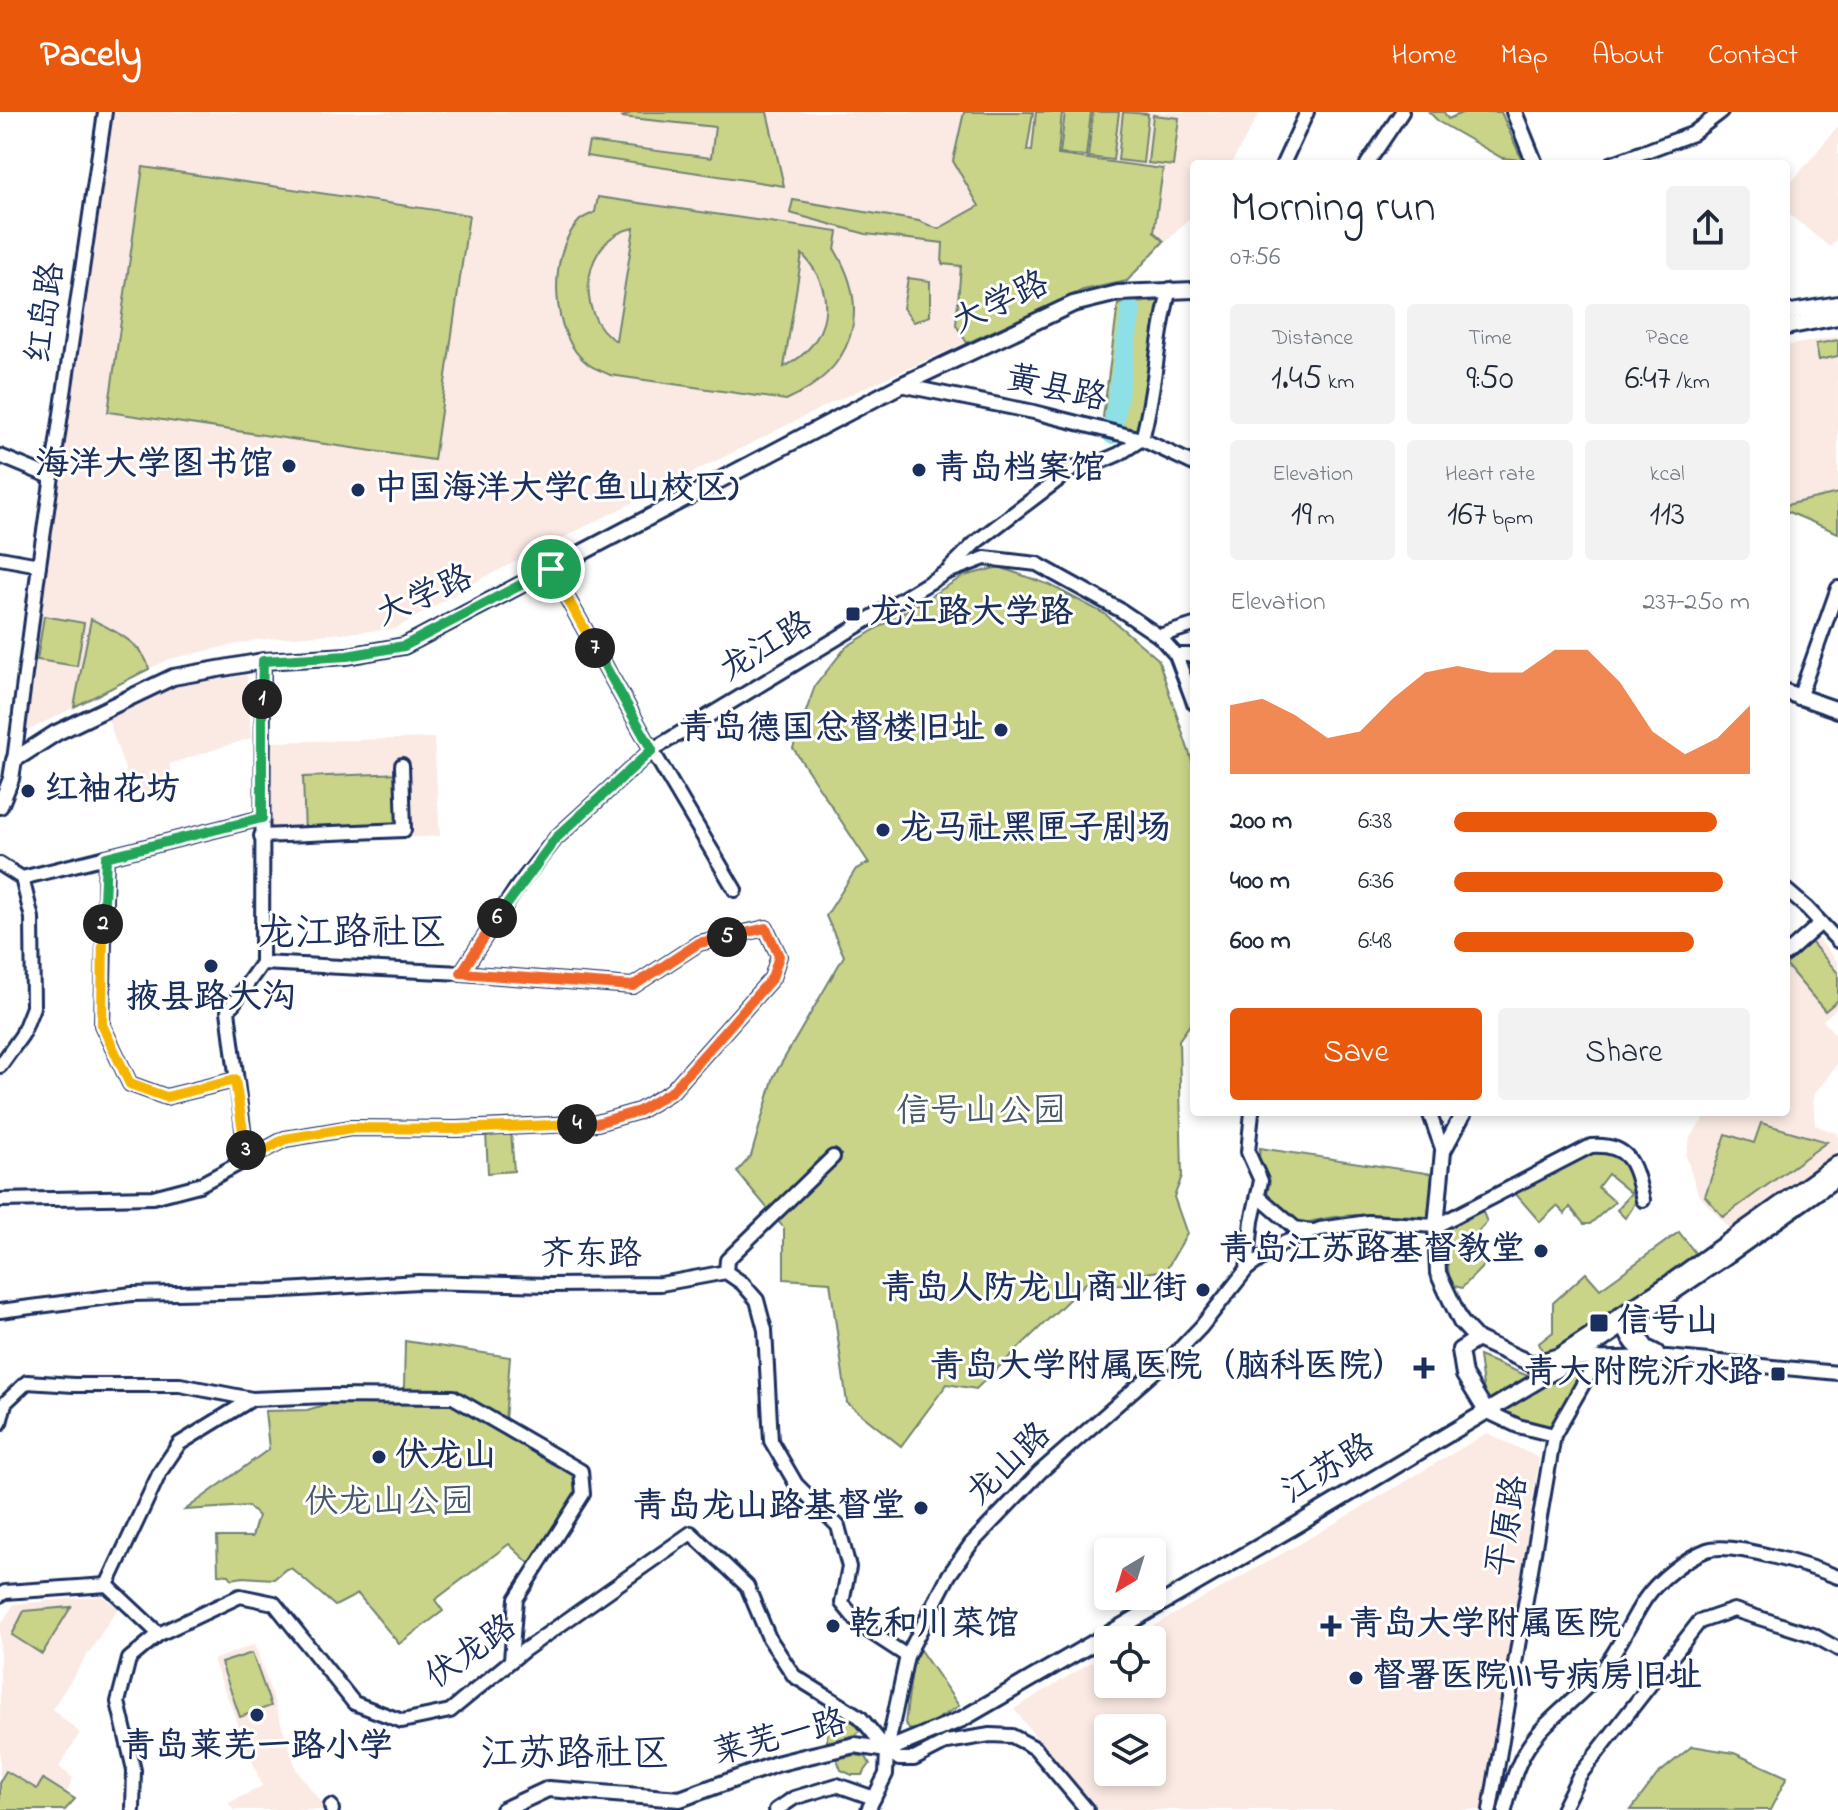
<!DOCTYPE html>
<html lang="en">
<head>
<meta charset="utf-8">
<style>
  body { margin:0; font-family:"Indie Flower","LXGW WenKai TC",sans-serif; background:#f2f2f3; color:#1f2937; height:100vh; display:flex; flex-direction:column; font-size:30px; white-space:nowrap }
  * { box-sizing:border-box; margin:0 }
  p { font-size:26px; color:#747a83 }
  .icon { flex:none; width:44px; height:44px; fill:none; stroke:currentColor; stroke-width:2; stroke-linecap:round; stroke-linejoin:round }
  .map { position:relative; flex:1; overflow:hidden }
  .panel { position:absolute; left:1190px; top:48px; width:600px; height:956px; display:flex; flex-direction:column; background:#fff; border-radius:8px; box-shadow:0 4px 12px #0003 }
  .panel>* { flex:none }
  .needle { width:52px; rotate:218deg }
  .fabs { position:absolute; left:1094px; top:1426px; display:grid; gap:16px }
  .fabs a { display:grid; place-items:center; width:72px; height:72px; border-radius:8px; background:#fff; box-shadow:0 4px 12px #0003; font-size:40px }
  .pin { position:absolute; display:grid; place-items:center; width:68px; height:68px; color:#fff; margin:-34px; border:4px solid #fff; border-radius:50%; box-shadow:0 2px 8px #0007 }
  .km { position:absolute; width:40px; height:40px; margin:-20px; border-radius:50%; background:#222; color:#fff; font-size:22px; line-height:40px; text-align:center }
  .round { display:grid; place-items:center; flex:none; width:84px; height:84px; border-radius:8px; background:#f2f2f3 }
  .head { display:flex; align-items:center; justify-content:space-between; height:136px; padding:0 40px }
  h1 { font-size:44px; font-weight:600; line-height:60px }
  .metrics { display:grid; grid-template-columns:repeat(3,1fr); gap:12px; height:136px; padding:8px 40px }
  .metrics div { display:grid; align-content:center; border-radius:8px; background:#f2f2f3; text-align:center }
  .metrics b { font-size:34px; font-weight:600 }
  .metrics small { font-size:22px; font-weight:400 }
  .metrics p { font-size:22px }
  .chart { height:224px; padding:16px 40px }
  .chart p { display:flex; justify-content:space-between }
  .chart svg { width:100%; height:144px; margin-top:8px; fill:#ea580c; opacity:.7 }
  .action { display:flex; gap:16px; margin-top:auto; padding:16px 40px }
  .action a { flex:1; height:92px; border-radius:8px; background:#ea580c; color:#fff; font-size:32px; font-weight:600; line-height:92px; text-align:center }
  .action a+a { background:#f2f2f3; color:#1f2937 }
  ul { padding:0 40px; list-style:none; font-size:26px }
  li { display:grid; grid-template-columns:128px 96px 1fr; align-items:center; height:60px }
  li i { height:20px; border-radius:10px; background:#ea580c }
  header { display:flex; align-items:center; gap:48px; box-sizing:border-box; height:112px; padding:0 40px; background:#ea580c; color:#fff }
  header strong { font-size:38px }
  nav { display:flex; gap:44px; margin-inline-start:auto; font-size:28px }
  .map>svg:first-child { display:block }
  .built { fill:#faeae3; fill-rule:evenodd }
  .green { fill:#c9d488; stroke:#728273; stroke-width:2; fill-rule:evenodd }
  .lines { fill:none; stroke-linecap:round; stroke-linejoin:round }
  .river { stroke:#8ee0e7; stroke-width:20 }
  .minor-casing { stroke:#1b2f5e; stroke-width:18 }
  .major-casing { stroke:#1b2f5e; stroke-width:20 }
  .minor { stroke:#fff; stroke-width:12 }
  .major { stroke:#fff; stroke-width:14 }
  .split-1-casing { stroke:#fff; stroke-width:16 }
  .split-2-casing { stroke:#fff; stroke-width:16 }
  .split-3-casing { stroke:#fff; stroke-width:16 }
  .split-4-casing { stroke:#fff; stroke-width:16 }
  .split-5-casing { stroke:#fff; stroke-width:16 }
  .split-6-casing { stroke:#fff; stroke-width:16 }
  .split-7-casing { stroke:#fff; stroke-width:16 }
  .split-8-casing { stroke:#fff; stroke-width:16 }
  .split-1 { stroke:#22a559; stroke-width:10 }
  .split-2 { stroke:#22a559; stroke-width:10 }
  .split-3 { stroke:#f5b400; stroke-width:10 }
  .split-4 { stroke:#f5b400; stroke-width:10 }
  .split-5 { stroke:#f0652b; stroke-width:10 }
  .split-6 { stroke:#f0652b; stroke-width:10 }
  .split-7 { stroke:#22a559; stroke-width:10 }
  .split-8 { stroke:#f5b400; stroke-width:10 }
  .poi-dot { fill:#1b2f5e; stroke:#fff; stroke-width:3 }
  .labels { text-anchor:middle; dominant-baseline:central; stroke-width:6; stroke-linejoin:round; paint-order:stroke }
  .street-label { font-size:34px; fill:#1b2f5e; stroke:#fff }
  .poi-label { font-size:34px; font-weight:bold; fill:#1b2f5e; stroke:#fff; text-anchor:start }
  .park-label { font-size:34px; fill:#465868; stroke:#fff }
  .quarter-label { font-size:38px; fill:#1b2f5e; stroke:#fff }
</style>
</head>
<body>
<header>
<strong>Pacely</strong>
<nav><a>Home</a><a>Map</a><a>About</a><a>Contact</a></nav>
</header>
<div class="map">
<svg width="1838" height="1698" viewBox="0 0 1838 1698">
  <rect width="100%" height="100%" fill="#fff"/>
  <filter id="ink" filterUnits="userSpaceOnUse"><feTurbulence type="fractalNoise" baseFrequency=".0125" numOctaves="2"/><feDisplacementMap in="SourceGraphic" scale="16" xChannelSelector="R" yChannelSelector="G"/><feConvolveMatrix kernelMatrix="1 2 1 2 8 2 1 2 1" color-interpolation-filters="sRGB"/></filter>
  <g filter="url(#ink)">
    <!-- built -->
    <g class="built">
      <path d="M111 0H1260L1231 52H1194V102L1127 169 1083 178 833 290 483 466 395 517 256 528 169 547 23 621Z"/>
      <path d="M1838 14V125L1830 135 1786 100V77Z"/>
      <path d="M1838 224V382L1786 393V234Z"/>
      <path d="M247 563 251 626 169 652 176 674 134 684 107 604 171 575Z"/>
      <path d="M434 626 440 724 267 732 269 630Z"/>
      <path d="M1811 819 1838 850V895L1823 908 1838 926V951L1813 984 1815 1013 1838 1022V1039L1731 1118 1698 1082 1686 1044 1690 1025 1709 1000H1786V841Z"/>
      <path d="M1487 1321 1539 1346 1484 1698H1093L1014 1597 1108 1540V1572H1152V1528H1128L1303 1430ZM1108 1616H1152V1660H1108Z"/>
      <path d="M102 1484 118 1496 52 1597 80 1621 59 1655 73 1666 61 1694 0 1698V1513L14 1492Z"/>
      <path d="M255 1532 297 1659 327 1698H233L229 1691 262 1674 213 1548Z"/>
    </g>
    <!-- green -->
    <g class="green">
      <path d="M634 0H767L784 74 586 44 589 30 711 46 715 15 621 5Z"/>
      <path d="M964 0H1033L1027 38 1032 39 1036 0H1062L1058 43 1163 57 1154 120 1164 129 1127 169 1083 178 967 231 956 213 961 154 942 152 943 131 866 122 790 101 793 88 919 109 938 117 979 94 953 49Z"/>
      <path d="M1065 0H1091L1086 44 1060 42Z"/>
      <path d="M1093 0H1119L1113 48 1088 45Z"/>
      <path d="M1123 0 1148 2 1143 51 1118 48Z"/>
      <path d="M1429 0H1444L1448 7 1464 0H1501L1522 48 1502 46 1439 10Z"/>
      <path d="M1153 3 1179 6 1173 54 1148 51Z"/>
      <path d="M143 55 469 103 434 348 108 300Z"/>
      <path d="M598 85 838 120 835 138C873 201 852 259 786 288L610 263C603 259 594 257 588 252 550 224 547 142 579 109 583 105 590 103 595 100ZM634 116 616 228V229C572 203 583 124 634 116ZM802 142C839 180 831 232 784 255Z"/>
      <path d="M908 166 930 169V204L914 210 903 196Z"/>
      <path d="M1160 189 1159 199 1140 323 1103 305 1118 192Z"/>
      <path d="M1838 228V244L1819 248 1816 232Z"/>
      <path d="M1838 381V421L1786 399V393Z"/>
      <path d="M999 455 1050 473 1105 502 1158 547 1194 655V907L1179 928 1182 1064 1174 1085 1187 1122 1166 1158 1146 1161 1141 1174 1087 1170 976 1277 947 1272 901 1334 847 1291 830 1170 784 1167V1116L737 1060 751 1044 774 964 844 844 826 804 856 757 869 751 793 636 815 574 846 535 964 464Z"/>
      <path d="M44 504 84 511 77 554 37 548Z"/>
      <path d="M91 507C113 518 144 532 149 557L74 595Z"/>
      <path d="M402 661 404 718 305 722 303 665Z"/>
      <path d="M1811 830 1838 861V888L1825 899 1786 853Z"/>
      <path d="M1761 1011 1827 1030 1723 1105 1705 1084 1726 1022 1754 1031Z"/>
      <path d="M511 1019 514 1059 488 1061 486 1021Z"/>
      <path d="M1260 1036 1433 1062 1428 1105C1383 1102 1342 1099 1298 1113L1266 1087 1270 1069 1259 1045Z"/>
      <path d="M1602 1039C1635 1048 1649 1080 1625 1106L1617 1098 1631 1081 1608 1062 1598 1075 1615 1090 1590 1112H1584L1570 1095 1565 1102 1557 1094 1540 1110 1514 1080 1588 1041Z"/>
      <path d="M1482 1098 1487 1110 1468 1130 1488 1149 1462 1176 1450 1173 1444 1119Z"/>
      <path d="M1679 1120 1699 1146 1569 1237 1543 1242 1539 1231 1553 1220V1191L1586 1161 1600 1177Z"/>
      <path d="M405 1229 510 1245 505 1309 586 1368 535 1457 509 1432 435 1488 443 1499 399 1532 358 1482 335 1494 291 1456 286 1457 274 1467 243 1465 232 1467 229 1463 218 1462 217 1425H252L258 1404 248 1394 185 1398 269 1337 265 1299 307 1298 338 1289 398 1286 404 1274Z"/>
      <path d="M1479 1244 1528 1264 1485 1290Z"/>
      <path d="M1572 1252 1587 1256 1552 1318 1521 1310 1495 1299Z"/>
      <path d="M71 1495 42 1542 12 1523 24 1499Z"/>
      <path d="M920 1538 959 1594 917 1619 909 1617 905 1611 913 1550Z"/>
      <path d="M252 1541 271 1594 240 1605 221 1551Z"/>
      <path d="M837 1595 862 1613V1618L855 1623 827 1630 828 1609Z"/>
      <path d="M1692 1634 1734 1641 1787 1665 1770 1698H1631L1657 1663Z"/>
      <path d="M855 1643 866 1645 870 1652 862 1663H852L841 1658 837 1647Z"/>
      <path d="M6 1659 37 1677 43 1667 75 1687 65 1698H0V1669Z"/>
    </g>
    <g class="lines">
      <!-- river -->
      <path class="river" d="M1112 322 1131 198"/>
      <!-- minor casing -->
      <g class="minor-casing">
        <g id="minor">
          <path d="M1283 52 1307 0"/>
          <path d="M1367 52 1402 0"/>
          <path d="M1611 52 1692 22 1721 0"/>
          <path d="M901 273 1034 300 1141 327 1194 352"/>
          <path d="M0 344 51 365"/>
          <path d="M0 446 39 453"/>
          <path d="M950 456 976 430 1075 355 1098 351 1119 342 1142 327C1156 278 1156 226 1170 177"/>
          <path d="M551 457 652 638 735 778"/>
          <path d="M1159 524 1194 513"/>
          <path d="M1176 543H1194"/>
          <path d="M1799 586 1838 476"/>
          <path d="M14 648 39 453 105 0"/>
          <path d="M261 724 404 718 402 653"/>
          <path d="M106 745 102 913 130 972 166 985 235 968"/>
          <path d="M0 752 22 766 32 806 33 895 22 923 0 954"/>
          <path d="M22 766 262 706"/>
          <path d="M1786 778 1807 796 1838 829"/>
          <path d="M1786 842 1821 811"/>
          <path d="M262 851 263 549"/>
          <path d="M461 861 518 774 556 726 652 638 945 461 985 446 1037 452 1122 499 1159 524 1176 543 1194 591"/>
          <path d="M1429 1000 1443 1039"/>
          <path d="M247 1048 228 899 262 851"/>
          <path d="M1258 1084 1295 1116 1311 1119"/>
          <path d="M0 1088 153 1085 199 1073 285 1027 351 1016 457 1017 597 1011 639 999 672 979 772 866 779 844 766 816 699 831 633 874 461 861 262 851"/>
          <path d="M1247 1157 1252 1109 1261 1069 1248 1040 1252 1000"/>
          <path d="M726 1160 727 1148 833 1045"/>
          <path d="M0 1199 132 1182 269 1179 418 1170 550 1173 661 1172 726 1160 742 1171 757 1188 765 1218 771 1329 796 1372 838 1414 849 1455 842 1491 861 1514 907 1544"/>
          <path d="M1639 1203 1636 1219 1647 1235 1657 1240"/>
          <path d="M1623 1207C1626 1225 1633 1239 1652 1243"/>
          <path d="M1571 1247 1667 1245 1838 1261"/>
          <path d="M1486 1299 1518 1314 1554 1323"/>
          <path d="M0 1311 5 1291 27 1270 74 1273H180L252 1287"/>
          <path d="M107 1473 160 1360 179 1332 252 1287 328 1284 453 1285 581 1359 583 1382 516 1487 511 1548"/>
          <path d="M0 1483 5 1480 107 1473 159 1522"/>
          <path d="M331 1694 332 1698"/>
          <path d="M133 1698 134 1658 118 1590 129 1547 159 1522 240 1484 274 1491 354 1591 402 1609 450 1599 523 1539 691 1421 747 1474 769 1526 794 1564 860 1605 887 1638 899 1647H914L947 1630 990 1623 1012 1624 1035 1636 1087 1698"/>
          <path d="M776 1698 794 1686 837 1673 874 1686"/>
          <path d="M868 1698 886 1662 887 1638 907 1544 949 1463 971 1432 1040 1360 1177 1240 1201 1215 1247 1157 1283 1131 1320 1117 1368 1110 1436 1114 1591 1034C1632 1031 1635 1055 1643 1088"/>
          <path d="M1490 1698 1554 1323 1598 1246"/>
          <path d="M1505 1698C1511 1676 1515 1655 1528 1635 1545 1608 1575 1589 1596 1565 1617 1542 1628 1513 1645 1487 1658 1468 1686 1446 1707 1438 1732 1429 1812 1455 1838 1465"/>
          <path d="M1562 1698 1579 1664 1699 1510 1734 1498 1813 1523 1838 1537"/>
        </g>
      </g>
      <!-- major casing -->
      <g class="major-casing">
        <g id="major">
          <path d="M1514 0 1535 52"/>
          <path d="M1786 201 1838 192"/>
          <path d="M1786 215 1838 205"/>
          <path d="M1786 580 1838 598"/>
          <path d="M0 694 11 667 14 648 56 621 173 565 263 549 347 544 404 534 901 273 1073 192 1118 181 1194 178"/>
          <path d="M1464 1000 1443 1039 1436 1114 1438 1161 1461 1210 1477 1227 1532 1252"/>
          <path d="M1477 1227 1460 1238 1464 1263 1486 1299"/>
          <path d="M1532 1252 1559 1244 1671 1170 1838 1051"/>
          <path d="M503 1698 548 1677 680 1687 776 1652 808 1644 855 1633 887 1638 962 1607 1295 1414 1574 1247 1718 1150 1838 1065"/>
        </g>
      </g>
      <!-- minor -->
      <use href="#minor" class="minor"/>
      <!-- major -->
      <use href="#major" class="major"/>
    </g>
  </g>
  <g class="lines" filter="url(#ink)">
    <!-- split-1 casing -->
    <g class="split-1-casing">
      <path id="split-1" d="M262 587 263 549 347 544 404 534 551 457"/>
    </g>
    <!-- split-2 casing -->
    <g class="split-2-casing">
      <path id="split-2" d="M103 812 106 745 262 706V587"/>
    </g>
    <!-- split-3 casing -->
    <g class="split-3-casing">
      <path id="split-3" d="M103 812 102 913 130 972 166 985 235 968 246 1038"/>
    </g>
    <!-- split-4 casing -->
    <g class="split-4-casing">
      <path id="split-4" d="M246 1038 247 1048 285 1027 351 1016 457 1017 577 1012"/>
    </g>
    <!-- split-5 casing -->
    <g class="split-5-casing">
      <path id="split-5" d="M577 1012 597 1011 639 999 672 979 772 866 779 844 766 816 727 825"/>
    </g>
    <!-- split-6 casing -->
    <g class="split-6-casing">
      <path id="split-6" d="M497 806 461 861 633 874 699 831 727 825"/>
    </g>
    <!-- split-7 casing -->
    <g class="split-7-casing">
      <path id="split-7" d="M497 806 556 726 652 638 595 536"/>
    </g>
    <!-- split-8 casing -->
    <g class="split-8-casing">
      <path id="split-8" d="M551 457 595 536"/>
    </g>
    <!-- split-1 -->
    <use href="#split-1" class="split-1"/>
    <!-- split-2 -->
    <use href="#split-2" class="split-2"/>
    <!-- split-3 -->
    <use href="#split-3" class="split-3"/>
    <!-- split-4 -->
    <use href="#split-4" class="split-4"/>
    <!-- split-5 -->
    <use href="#split-5" class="split-5"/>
    <!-- split-6 -->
    <use href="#split-6" class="split-6"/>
    <!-- split-7 -->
    <use href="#split-7" class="split-7"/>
    <!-- split-8 -->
    <use href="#split-8" class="split-8"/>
  </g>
  <!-- markers -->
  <g class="poi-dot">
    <circle cx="289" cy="354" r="8"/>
    <circle cx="919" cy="358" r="8"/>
    <circle cx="358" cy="378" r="8"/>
    <rect x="845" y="494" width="16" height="16" rx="4"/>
    <circle cx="1001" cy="618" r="8"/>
    <circle cx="28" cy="679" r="8"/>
    <circle cx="883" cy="718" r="8"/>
    <circle cx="211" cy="854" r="8"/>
    <circle cx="1541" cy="1139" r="8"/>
    <circle cx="1203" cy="1178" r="8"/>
    <rect x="1589" y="1201" width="20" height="20" rx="4"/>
    <path d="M1420 1244h8v8h8v8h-8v8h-8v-8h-8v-8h8z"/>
    <rect x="1770" y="1254" width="16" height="16" rx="4"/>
    <circle cx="379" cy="1345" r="8"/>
    <circle cx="921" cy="1396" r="8"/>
    <circle cx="833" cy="1514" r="8"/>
    <path d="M1327 1502h8v8h8v8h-8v8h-8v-8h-8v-8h8z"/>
    <circle cx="1356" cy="1566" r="8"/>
    <circle cx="257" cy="1603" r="8"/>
  </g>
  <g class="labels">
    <!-- street labels -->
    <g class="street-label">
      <text transform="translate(1001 192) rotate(-25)">大学路</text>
      <text transform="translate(47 201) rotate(-82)">红岛路</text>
      <text transform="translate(1056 278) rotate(13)">黄县路</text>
      <text transform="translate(425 485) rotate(-24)">大学路</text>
      <text transform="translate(767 536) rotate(-31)">龙江路</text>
      <text x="591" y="1144">齐东路</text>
      <text transform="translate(1010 1353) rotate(-44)">龙山路</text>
      <text transform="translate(1329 1358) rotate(-31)">江苏路</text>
      <text transform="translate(1509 1414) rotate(-80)">平原路</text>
      <text transform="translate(472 1541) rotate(-35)">伏龙路</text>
      <text transform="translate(780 1627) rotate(-14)">莱芜一路</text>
    </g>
    <!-- poi labels -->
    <g class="poi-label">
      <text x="273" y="354" text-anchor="end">海洋大学图书馆</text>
      <text x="935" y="358">青岛档案馆</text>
      <text x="374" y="378">中国海洋大学(鱼山校区)</text>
      <text x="869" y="502">龙江路大学路</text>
      <text x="985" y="618" text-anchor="end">青岛德国总督楼旧址</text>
      <text x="44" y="679">红袖花坊</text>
      <text x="899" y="718">龙马社黑匣子剧场</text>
      <text x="211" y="887" text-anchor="middle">掖县路大沟</text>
      <text x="1525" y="1139" text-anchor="end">青岛江苏路基督教堂</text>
      <text x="1187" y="1178" text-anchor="end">青岛人防龙山商业街</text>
      <text x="1617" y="1211">信号山</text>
      <text x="1406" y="1256" text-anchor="end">青岛大学附属医院（脑科医院）</text>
      <text x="1762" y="1262" text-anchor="end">青大附院沂水路</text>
      <text x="395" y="1345">伏龙山</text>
      <text x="905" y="1396" text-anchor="end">青岛龙山路基督堂</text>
      <text x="849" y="1514">乾和川菜馆</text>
      <text x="1349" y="1514">青岛大学附属医院</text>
      <text x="1372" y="1566">督署医院III号病房旧址</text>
      <text x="257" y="1636" text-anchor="middle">青岛莱芜一路小学</text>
    </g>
    <!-- park labels -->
    <g class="park-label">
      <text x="981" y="1001">信号山公园</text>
      <text x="389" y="1392">伏龙山公园</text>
    </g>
    <!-- quarter labels -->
    <g class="quarter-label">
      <text x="352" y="823">龙江路社区</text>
      <text x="575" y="1644">江苏路社区</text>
    </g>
  </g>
</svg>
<div class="fabs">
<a><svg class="needle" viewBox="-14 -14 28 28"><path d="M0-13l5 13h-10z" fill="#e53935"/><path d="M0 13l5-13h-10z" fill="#747a83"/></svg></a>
<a><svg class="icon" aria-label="locate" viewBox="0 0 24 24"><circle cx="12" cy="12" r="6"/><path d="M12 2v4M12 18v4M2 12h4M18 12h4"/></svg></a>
<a><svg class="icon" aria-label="layers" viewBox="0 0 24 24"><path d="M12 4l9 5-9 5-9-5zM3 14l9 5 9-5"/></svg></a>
</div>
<div class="pin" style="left:551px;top:457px;background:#1e9e55"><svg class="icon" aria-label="arrive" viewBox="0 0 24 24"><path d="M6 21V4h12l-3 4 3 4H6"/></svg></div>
<b class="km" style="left:262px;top:587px">1</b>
<b class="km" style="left:103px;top:812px">2</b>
<b class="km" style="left:246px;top:1038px">3</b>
<b class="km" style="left:577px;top:1012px">4</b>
<b class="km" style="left:727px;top:825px">5</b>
<b class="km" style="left:497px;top:806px">6</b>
<b class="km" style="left:595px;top:536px">7</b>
<section class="panel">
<div class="head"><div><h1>Morning run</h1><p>07:56</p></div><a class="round"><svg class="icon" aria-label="share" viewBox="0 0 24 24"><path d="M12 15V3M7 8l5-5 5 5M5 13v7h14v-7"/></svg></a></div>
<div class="metrics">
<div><p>Distance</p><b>1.45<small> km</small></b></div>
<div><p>Time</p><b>9:50</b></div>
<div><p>Pace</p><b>6:47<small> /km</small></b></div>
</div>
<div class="metrics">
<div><p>Elevation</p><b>19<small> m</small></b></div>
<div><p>Heart rate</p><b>167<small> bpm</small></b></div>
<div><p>kcal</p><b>113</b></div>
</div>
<div class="chart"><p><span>Elevation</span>237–250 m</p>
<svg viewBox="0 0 160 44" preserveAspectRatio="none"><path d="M0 44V23L10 21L20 26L30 33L40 31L50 21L60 13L70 11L80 13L90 13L100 6L110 6L120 16L130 31L140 38L150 33L160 23V44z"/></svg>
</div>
<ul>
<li><b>200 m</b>6:38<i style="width:89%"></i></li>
<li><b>400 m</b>6:36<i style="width:91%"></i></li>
<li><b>600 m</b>6:48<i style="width:81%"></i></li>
</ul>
<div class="action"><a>Save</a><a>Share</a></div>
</section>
</div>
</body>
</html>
